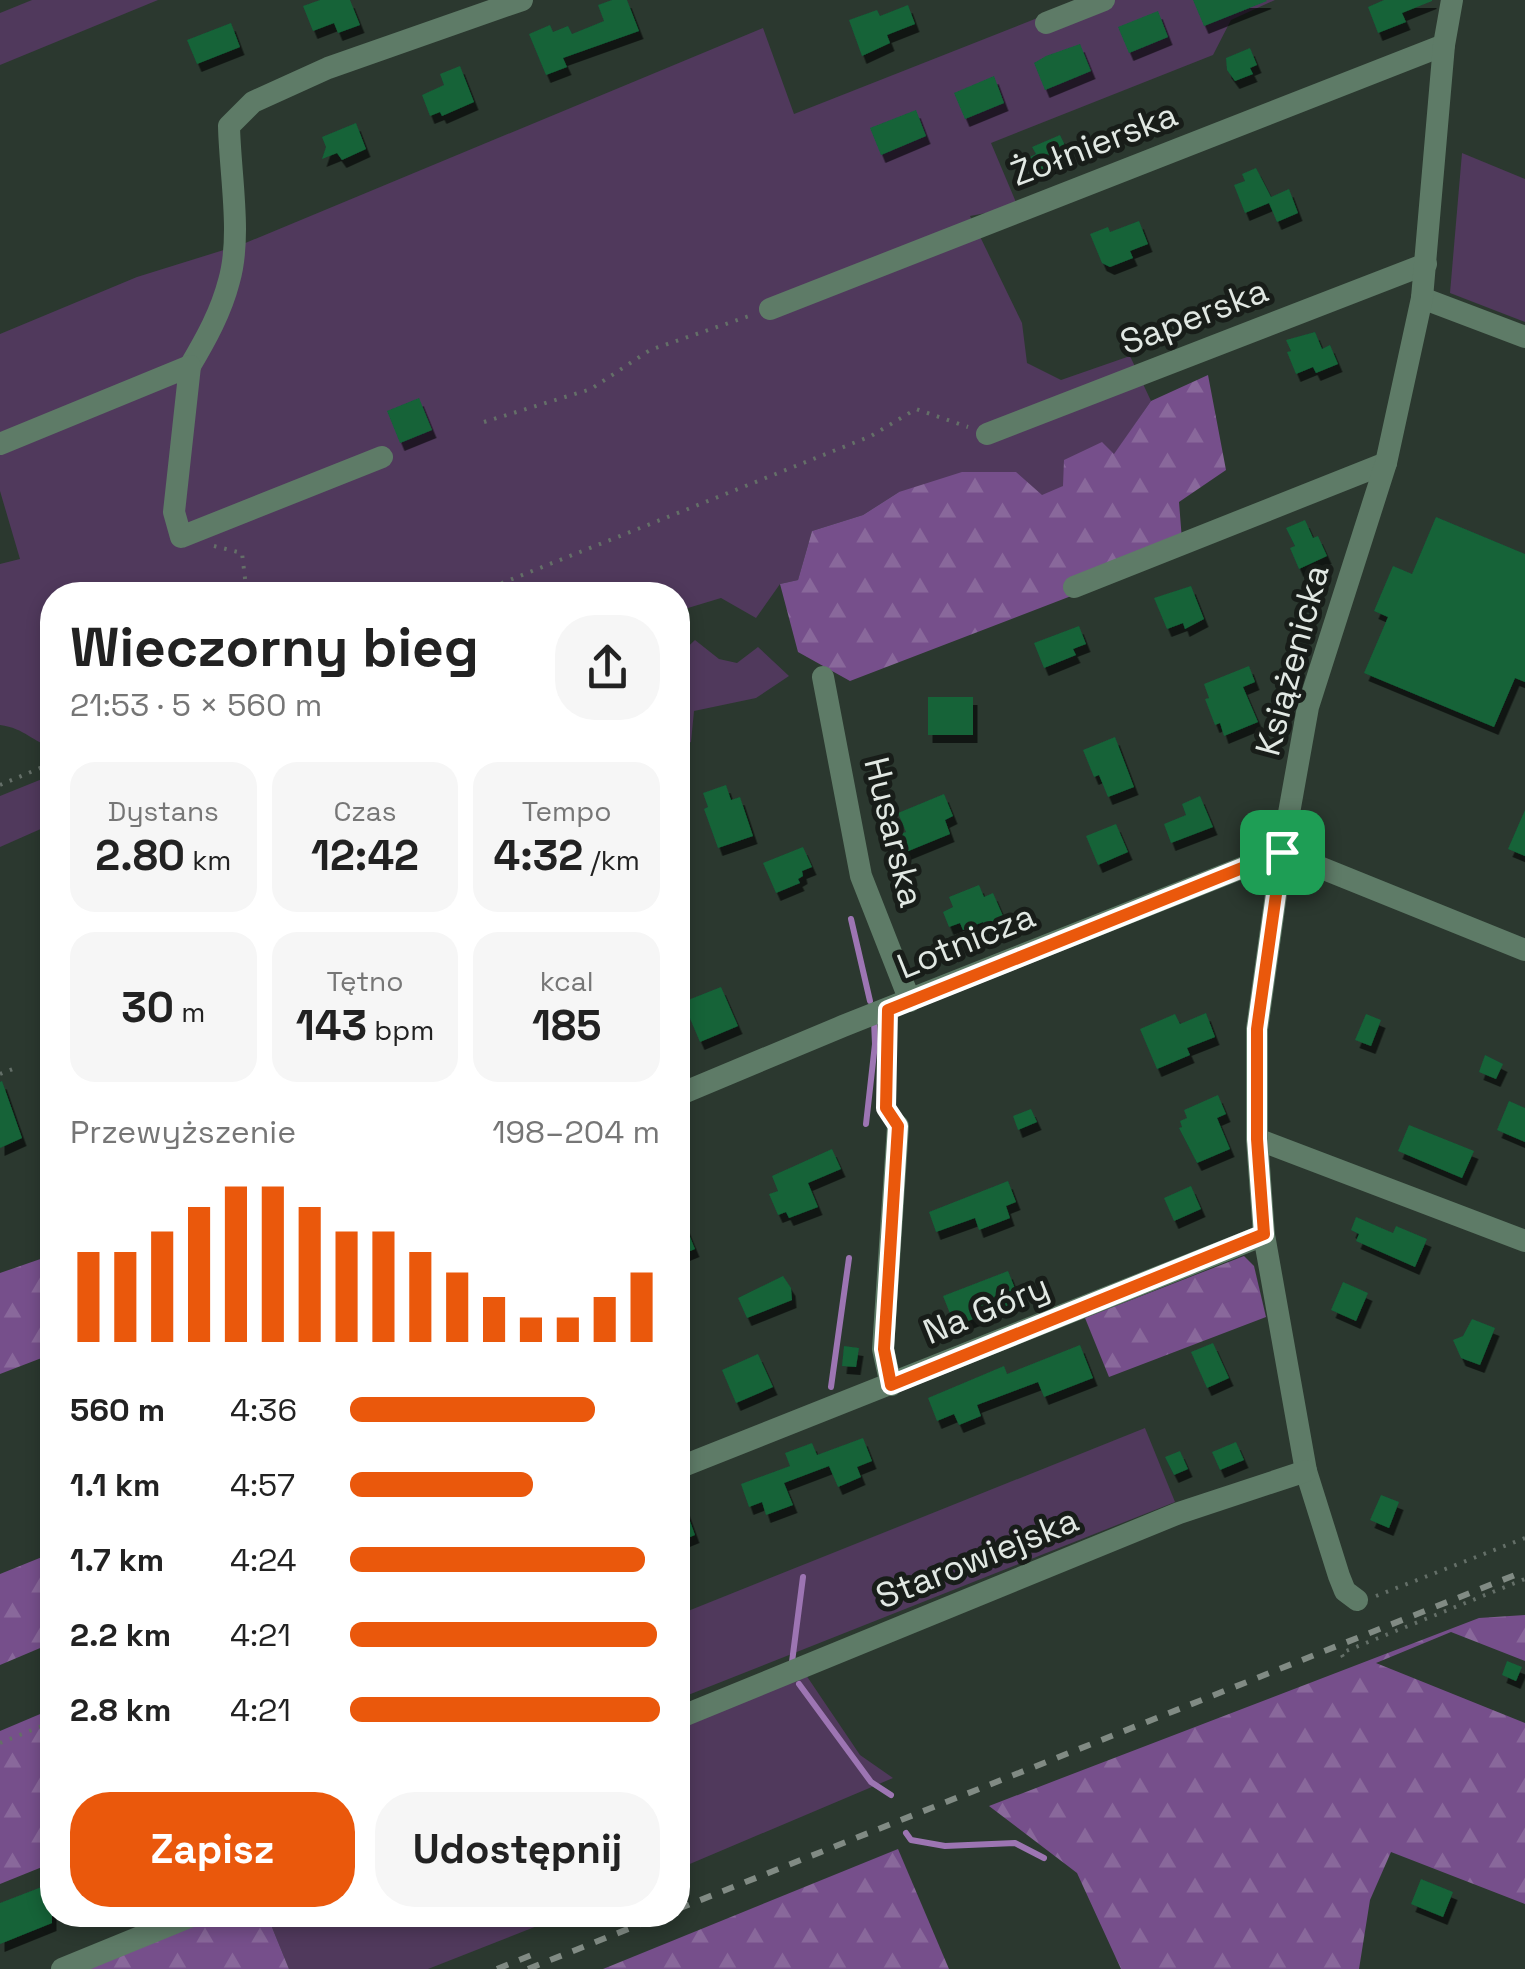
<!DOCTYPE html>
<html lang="pl">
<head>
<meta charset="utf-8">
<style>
  body { margin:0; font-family:"Space Grotesk",sans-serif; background:#f6f6f6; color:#222; height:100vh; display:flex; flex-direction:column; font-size:38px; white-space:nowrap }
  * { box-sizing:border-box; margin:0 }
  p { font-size:32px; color:#767676 }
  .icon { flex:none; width:55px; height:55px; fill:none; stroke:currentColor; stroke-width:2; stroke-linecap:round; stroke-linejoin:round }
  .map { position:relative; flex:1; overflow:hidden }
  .sheet { position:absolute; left:40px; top:582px; width:650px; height:1345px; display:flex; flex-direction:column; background:#fff; border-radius:40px; box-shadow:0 5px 15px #0003 }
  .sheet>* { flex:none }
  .pin { position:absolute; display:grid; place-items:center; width:85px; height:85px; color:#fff; margin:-42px; border-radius:20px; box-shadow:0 5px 15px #0006 }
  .round { display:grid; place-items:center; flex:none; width:105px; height:105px; border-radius:40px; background:#f6f6f6 }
  .summary { display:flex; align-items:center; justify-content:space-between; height:170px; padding:0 30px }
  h1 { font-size:55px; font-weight:600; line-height:75px }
  .metrics { display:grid; grid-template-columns:repeat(3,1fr); gap:15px; height:170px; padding:10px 30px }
  .metrics div { display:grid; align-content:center; border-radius:25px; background:#f6f6f6; text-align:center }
  .metrics b { font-size:42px; font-weight:600 }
  .metrics small { font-size:28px; font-weight:400 }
  .metrics p { font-size:28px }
  .chart { height:280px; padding:20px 30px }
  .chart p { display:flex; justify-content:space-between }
  .chart svg { width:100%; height:180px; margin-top:10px; stroke:#ea580c; stroke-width:6 }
  .button { display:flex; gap:20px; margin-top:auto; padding:20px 30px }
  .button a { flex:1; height:115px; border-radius:40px; background:#ea580c; color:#fff; font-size:40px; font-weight:600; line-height:115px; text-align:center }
  .button a+a { background:#f6f6f6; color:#222 }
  ul { padding:0 30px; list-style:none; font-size:32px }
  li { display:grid; grid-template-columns:160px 120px 1fr; align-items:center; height:75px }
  li i { height:25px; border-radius:12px; background:#ea580c }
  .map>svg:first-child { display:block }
  .grass { fill:#50395c }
  .forest { fill:url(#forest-firs) }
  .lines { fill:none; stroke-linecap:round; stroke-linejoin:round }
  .stream { stroke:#9d75b3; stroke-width:6 }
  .building { fill:#136339; filter:url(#shadow) }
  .path { stroke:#646f68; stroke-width:4; stroke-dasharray:2.5 8; stroke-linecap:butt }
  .minor { stroke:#5e7b67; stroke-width:22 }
  .rail { stroke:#818b84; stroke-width:6; stroke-dasharray:12 12; stroke-linecap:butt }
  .route-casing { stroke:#fff; stroke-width:20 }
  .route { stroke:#ea580c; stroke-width:12 }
  .labels { text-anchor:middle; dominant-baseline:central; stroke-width:10; stroke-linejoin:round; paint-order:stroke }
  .street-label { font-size:35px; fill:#e1e8e3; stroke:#181d19 }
</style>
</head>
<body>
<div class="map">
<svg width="1525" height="1969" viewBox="0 0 1525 1969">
  <defs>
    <pattern id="forest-firs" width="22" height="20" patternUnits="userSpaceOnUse" patternTransform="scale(2.5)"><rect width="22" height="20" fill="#764f8b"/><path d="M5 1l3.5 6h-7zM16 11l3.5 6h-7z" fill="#89689b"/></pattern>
    <filter id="shadow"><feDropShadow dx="4.5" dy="8" stdDeviation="0" flood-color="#0009"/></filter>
  </defs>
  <rect width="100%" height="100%" fill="#2b382f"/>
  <!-- grass -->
  <g class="grass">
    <path d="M32 0H158L0 65V13Z"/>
    <path d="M1083 0H1275L1231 20 1213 55 991 143 1018 207 970 216 1022 323 1027 363 1061 380 1130 356 1151 401 1114 455 1038 502 899 492 863 515 812 531 798 580 780 584 756 618 721 598 678 611V595H52V746C33 743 25 728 0 725V564L20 559 0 491V334L137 277 243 244 763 28 794 114Z"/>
    <path d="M1462 153 1525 179V322L1450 293Z"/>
    <path d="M695 640 719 659 737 663 758 647 789 676 756 698 694 711 691 742 678 747V656Z"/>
    <path d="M52 775V824L0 847V796Z"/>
    <path d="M1145 1428 1175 1502 678 1699V1615Z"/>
    <path d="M806 1675 860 1755 893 1778 678 1869V1729Z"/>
    <path d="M267 1915H565L428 1969H289Z"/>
  </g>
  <!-- forest -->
  <g class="forest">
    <path d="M1208 375 1226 470 1179 502 1183 553 850 681 798 652 780 584 798 580 812 531 863 515 899 492 962 472H1016L1042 495 1063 486 1064 460 1102 442 1114 454 1151 401Z"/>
    <path d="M52 1255V1354L0 1374V1273Z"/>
    <path d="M1244 1256 1254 1266 1266 1317 1109 1377 1085 1318Z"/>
    <path d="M52 1553V1643L0 1665V1574Z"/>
    <path d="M1525 1615V1661L1451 1632 1376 1663 1525 1723V1904L1391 1852 1370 1900 1359 1969H1121L1077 1873 989 1806 1479 1618Z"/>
    <path d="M52 1709V1863L0 1884V1731Z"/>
    <path d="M898 1849 949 1969H603Z"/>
    <path d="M209 1915H267L289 1969H77Z"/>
  </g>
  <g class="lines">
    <!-- stream -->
    <g class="stream">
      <path d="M851 919 870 1001"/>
      <path d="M866 1124 875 1044 874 1021"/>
      <path d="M831 1387 849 1258"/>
      <path d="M792 1662 803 1577"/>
      <path d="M799 1684 871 1782 891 1795"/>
      <path d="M906 1833 911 1840 945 1846 1015 1843 1044 1858"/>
    </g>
  </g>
  <!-- building -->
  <g class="building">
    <path d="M320 0H350L360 25 338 33 334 23 313 31 303 6Z"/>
    <path d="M612 0H627L639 31 563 58 567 67 546 75 529 34 550 25 553 32 568 26 572 34 604 21 598 5Z"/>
    <path d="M1193 0H1266L1267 1 1204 26Z"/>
    <path d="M1384 0H1432V1L1402 13 1406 22 1378 33 1368 7Z"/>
    <path d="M908 5 915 24 887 35 890 43 862 56 849 20 877 10 880 16Z"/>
    <path d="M1158 11 1168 37 1129 53 1118 27Z"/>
    <path d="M231 23 240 47 197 64 187 40Z"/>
    <path d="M1080 44 1091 71 1045 90 1034 63 1046 56Z"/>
    <path d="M1250 48 1257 65 1250 68 1253 74 1235 81 1227 70 1226 58Z"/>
    <path d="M460 66 474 102 442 116 440 112 430 116 422 95 444 85 440 74Z"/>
    <path d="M994 76 1004 103 965 119 954 93Z"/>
    <path d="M916 110 926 136 881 155 870 128Z"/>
    <path d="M356 123 366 149 342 160 337 153 322 159 326 147 322 137Z"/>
    <path d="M1060 135 1071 158 1032 174 1026 159 1036 154 1032 147Z"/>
    <path d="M1256 168 1271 197 1289 189 1298 213 1277 222 1269 203 1245 213 1234 185 1245 181 1242 174Z"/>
    <path d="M1139 221 1148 244 1130 251 1133 258 1110 267 1102 263 1090 234 1108 227 1110 232Z"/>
    <path d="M1315 332 1322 349 1330 345 1338 364 1316 373 1313 367 1296 374 1287 352 1291 351 1286 340Z"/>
    <path d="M419 398 432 430 400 443 387 411Z"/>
    <path d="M1436 517 1525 554V682L1515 678 1494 727 1364 673 1388 617 1374 611 1393 566 1412 574Z"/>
    <path d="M1305 520 1313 538 1318 536 1327 556 1299 569 1290 548 1295 546 1286 528Z"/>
    <path d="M1191 586 1204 619 1185 629 1183 623 1167 629 1154 598Z"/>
    <path d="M1079 626 1086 644 1073 649 1076 655 1044 668 1034 643Z"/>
    <path d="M1249 666 1255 682 1243 687 1258 722 1224 736 1220 723 1215 725 1205 699 1209 698 1204 684Z"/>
    <rect x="928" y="697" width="45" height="38"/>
    <path d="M1115 737 1134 787 1108 797 1099 775 1094 777 1083 750Z"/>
    <path d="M726 785 731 800 740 797 753 836 718 848 704 809 708 807 703 793Z"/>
    <path d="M944 794 953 816 945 820 950 834 906 852 899 834 906 832 898 813Z"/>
    <path d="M1200 796 1213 827 1171 843 1164 824 1186 815 1182 804Z"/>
    <path d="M1525 810V856L1508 849Z"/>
    <path d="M1116 824 1128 852 1098 865 1086 836Z"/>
    <path d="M803 847 812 867 802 871 803 876 798 879 800 883 776 893 763 863Z"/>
    <path d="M979 885 984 897 993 893 1006 923 987 930 983 922 963 930 960 923 949 927 943 912 953 907 949 897Z"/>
    <path d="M721 987 738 1026 700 1042 683 1002Z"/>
    <path d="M1206 1013 1215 1037 1187 1048 1190 1055 1157 1069 1140 1029 1175 1014 1180 1024Z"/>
    <path d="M1366 1014 1381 1020 1371 1046 1355 1040Z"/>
    <path d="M1485 1055 1503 1064 1496 1079 1479 1072Z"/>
    <path d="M2 1081 22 1138 0 1148V1082Z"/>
    <path d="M1218 1095 1226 1114 1217 1118 1230 1149 1197 1163 1179 1128 1182 1127 1180 1121 1187 1118 1184 1110Z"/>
    <path d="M1509 1101 1525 1108V1142L1497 1130Z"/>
    <path d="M1031 1109 1037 1122 1018 1130 1013 1116Z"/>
    <path d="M1409 1125 1474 1151 1462 1178 1398 1151Z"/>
    <path d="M832 1149 841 1169 808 1183 818 1207 789 1218 786 1212 778 1215 769 1194 778 1191 772 1176Z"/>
    <path d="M1008 1181 1016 1202 1006 1206 1010 1218 979 1230 975 1218 936 1232 929 1212Z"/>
    <path d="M1191 1186 1201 1209 1174 1221 1164 1198Z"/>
    <path d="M678 1208 695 1249 678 1256Z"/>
    <path d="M1356 1217 1393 1233 1396 1226 1427 1239 1415 1267 1356 1241 1359 1234 1351 1230Z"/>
    <path d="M1008 1271 1020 1301 955 1326 943 1296Z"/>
    <path d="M783 1276 791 1288 792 1300 747 1318 738 1298Z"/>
    <path d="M1343 1282 1368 1293 1356 1321 1331 1310Z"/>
    <path d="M1472 1319 1495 1328 1480 1365 1461 1358 1453 1340 1463 1336Z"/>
    <path d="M1213 1343 1229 1378 1207 1388 1191 1352Z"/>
    <path d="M1080 1345 1093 1378 1044 1397 1038 1382 977 1405 981 1416 959 1425 954 1414 937 1421 928 1398 1004 1366 1007 1374Z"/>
    <path d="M844 1346 859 1348 856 1367 842 1366Z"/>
    <path d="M758 1354 773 1387 736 1403 722 1370Z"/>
    <path d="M863 1438 872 1461 857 1467 861 1477 838 1487 829 1466 784 1483 793 1505 766 1515 762 1502 749 1507 741 1484 790 1466 785 1453 812 1443 817 1455Z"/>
    <path d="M1236 1442 1244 1460 1220 1470 1212 1452Z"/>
    <path d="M1180 1451 1188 1469 1174 1475 1165 1457Z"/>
    <path d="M679 1491 695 1535 678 1542V1492Z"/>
    <path d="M1381 1495 1399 1502 1389 1528 1370 1520Z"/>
    <path d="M1507 1661 1522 1667 1516 1681 1502 1675Z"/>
    <path d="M1421 1879 1453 1892 1443 1917 1411 1904Z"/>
    <path d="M52 1883V1923L0 1944V1903Z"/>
  </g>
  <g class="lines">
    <!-- path -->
    <g class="path">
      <path d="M484 422 591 389 650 350 752 315"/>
      <path d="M214 546 242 553 247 595"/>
      <path d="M472 595 871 436 916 409 968 427"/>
      <path d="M0 785 52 763"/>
      <path d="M887 1030V1110"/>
      <path d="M0 1074 18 1067"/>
      <path d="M1376 1596 1525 1538"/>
      <path d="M1343 1657 1341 1653 1525 1579"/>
      <path d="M0 1743 52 1722"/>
    </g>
    <!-- minor -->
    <g class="minor">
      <path d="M1046 23 1104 0"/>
      <path d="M1422 298 1525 337"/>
      <path d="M770 309 1444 45"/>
      <path d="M190 366C206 339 221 312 229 281 242 236 230 174 229 126L253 102 328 68 522 0"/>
      <path d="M987 434 1426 264"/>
      <path d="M0 444 190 366 174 512 181 537 382 457"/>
      <path d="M1074 587 1386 463"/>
      <path d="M823 677 861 876 910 1001"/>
      <path d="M678 1095 843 1026 1282 852 1525 950"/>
      <path d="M1257 1139 1525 1241"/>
      <path d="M891 1385 883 1349 898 1126"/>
      <path d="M678 1468 1264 1235"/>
      <path d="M1357 1600 1345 1591 1339 1576 1306 1471 1264 1235 1257 1139V1029L1282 852 1308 707 1386 463 1422 298 1444 45 1452 0"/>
      <path d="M678 1718 1179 1513 1306 1471"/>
      <path d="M62 1969 194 1915"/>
    </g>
    <!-- rail -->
    <g class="rail">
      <path d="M678 1909 1525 1571"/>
      <path d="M497 1969 539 1952"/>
      <path d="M528 1969 663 1915"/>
    </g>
  </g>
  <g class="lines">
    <!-- route casing -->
    <g class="route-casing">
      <path id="route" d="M1282 852 1257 1029V1139L1264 1234 891 1385 884 1349 898 1126 886 1108 888 1010Z"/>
    </g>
    <!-- route -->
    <use href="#route" class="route"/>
  </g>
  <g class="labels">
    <!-- street labels -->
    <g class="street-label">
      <text transform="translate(1094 144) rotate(-21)">Żołnierska</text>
      <text transform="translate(1194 316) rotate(-21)">Saperska</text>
      <text transform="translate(1292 660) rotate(-75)">Książenicka</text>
      <text transform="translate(894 832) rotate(76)">Husarska</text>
      <text transform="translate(966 941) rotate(-22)">Lotnicza</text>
      <text transform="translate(986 1309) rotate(-22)">Na Góry</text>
      <text transform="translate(977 1558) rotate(-22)">Starowiejska</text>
    </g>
  </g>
</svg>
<div class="pin" style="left:1282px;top:852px;background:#1e9e55"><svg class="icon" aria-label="arrive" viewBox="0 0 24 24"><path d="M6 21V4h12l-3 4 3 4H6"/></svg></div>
<section class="sheet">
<div class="summary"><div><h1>Wieczorny bieg</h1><p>21:53 · 5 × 560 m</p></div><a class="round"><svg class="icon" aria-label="share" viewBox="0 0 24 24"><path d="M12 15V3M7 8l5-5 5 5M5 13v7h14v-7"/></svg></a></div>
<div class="metrics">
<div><p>Dystans</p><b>2.80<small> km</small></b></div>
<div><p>Czas</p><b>12:42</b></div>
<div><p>Tempo</p><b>4:32<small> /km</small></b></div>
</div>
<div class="metrics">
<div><b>30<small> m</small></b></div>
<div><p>Tętno</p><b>143<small> bpm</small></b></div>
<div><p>kcal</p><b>185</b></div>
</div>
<div class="chart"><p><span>Przewyższenie</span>198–204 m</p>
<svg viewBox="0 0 160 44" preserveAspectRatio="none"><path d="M5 44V22M15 44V22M25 44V17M35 44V11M45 44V6M55 44V6M65 44V11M75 44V17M85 44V17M95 44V22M105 44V27M115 44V33M125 44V38M135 44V38M145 44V33M155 44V27"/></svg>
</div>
<ul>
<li><b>560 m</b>4:36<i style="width:79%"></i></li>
<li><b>1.1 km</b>4:57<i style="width:59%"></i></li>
<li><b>1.7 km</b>4:24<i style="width:95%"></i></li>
<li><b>2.2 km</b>4:21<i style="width:99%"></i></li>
<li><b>2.8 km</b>4:21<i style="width:100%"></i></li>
</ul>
<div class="button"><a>Zapisz</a><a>Udostępnij</a></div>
</section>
</div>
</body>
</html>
